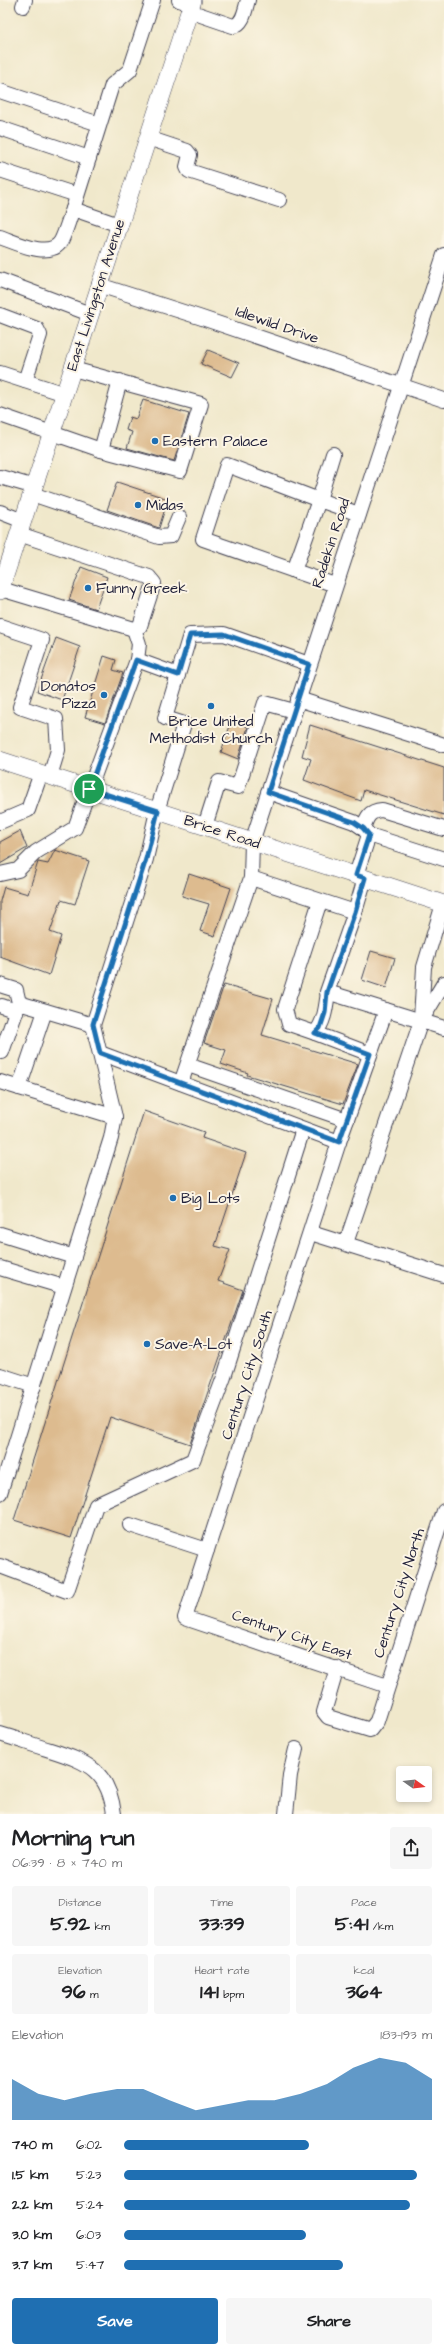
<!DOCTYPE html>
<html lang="en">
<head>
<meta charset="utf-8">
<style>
  body { margin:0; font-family:"Architects Daughter",sans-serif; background:#f6f6f6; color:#202124; height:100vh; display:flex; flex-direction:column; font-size:15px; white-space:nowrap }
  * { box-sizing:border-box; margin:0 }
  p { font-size:13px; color:#757577 }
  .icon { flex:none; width:22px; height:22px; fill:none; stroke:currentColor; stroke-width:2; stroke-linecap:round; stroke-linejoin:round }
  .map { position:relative; height:1814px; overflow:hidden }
  .panel { display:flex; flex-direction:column; background:#fff; flex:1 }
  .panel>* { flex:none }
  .needle { width:26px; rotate:104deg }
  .tools { position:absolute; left:396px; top:1766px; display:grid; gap:8px }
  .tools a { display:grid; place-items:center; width:36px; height:36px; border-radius:4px; background:#fff; box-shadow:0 2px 6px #0003; font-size:20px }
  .pin { position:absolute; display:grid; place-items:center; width:34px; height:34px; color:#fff; margin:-17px; border:2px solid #fff; border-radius:50%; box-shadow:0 1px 4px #0007 }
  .round { display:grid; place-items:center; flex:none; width:42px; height:42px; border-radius:4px; background:#f6f6f6 }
  .summary { display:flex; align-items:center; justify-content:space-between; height:68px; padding:0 12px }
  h1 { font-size:22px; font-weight:700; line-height:30px }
  .figures { display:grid; grid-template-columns:repeat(3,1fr); gap:6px; height:68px; padding:4px 12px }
  .figures div { display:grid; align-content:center; border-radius:4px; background:#f6f6f6; text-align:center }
  .figures b { font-size:20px; font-weight:700 }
  .figures small { font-size:11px; font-weight:400 }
  .figures p { font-size:11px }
  .chart { height:112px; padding:8px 12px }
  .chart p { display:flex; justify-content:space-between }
  .chart svg { width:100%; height:72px; margin-top:4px; fill:#1f6fb2; opacity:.7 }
  .action { display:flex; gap:8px; margin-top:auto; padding:8px 12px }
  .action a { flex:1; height:46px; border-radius:4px; background:#1f6fb2; color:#fff; font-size:16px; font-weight:700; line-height:46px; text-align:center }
  .action a+a { background:#f6f6f6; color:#202124 }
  ul { padding:0 12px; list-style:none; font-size:13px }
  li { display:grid; grid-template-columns:64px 48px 1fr; align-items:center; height:30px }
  li i { height:10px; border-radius:5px; background:#1f6fb2 }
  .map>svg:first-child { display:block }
  .building { fill:#ddbb8f }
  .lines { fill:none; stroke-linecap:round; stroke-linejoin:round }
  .minor-casing { stroke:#414051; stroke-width:16 }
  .major-casing { stroke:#414051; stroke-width:18 }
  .minor { stroke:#fff; stroke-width:14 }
  .major { stroke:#fff; stroke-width:17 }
  .route-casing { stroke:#fff; stroke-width:8 }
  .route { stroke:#1f6fb2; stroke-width:5 }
  .poi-dot { fill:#1f6fb2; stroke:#fcf5e5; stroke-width:1.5 }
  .labels { text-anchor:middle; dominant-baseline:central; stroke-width:4; stroke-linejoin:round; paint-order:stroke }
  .street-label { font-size:15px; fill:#22223b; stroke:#fcf5e5 }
  .poi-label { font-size:15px; fill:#22223b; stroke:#fcf5e5; text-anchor:start }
</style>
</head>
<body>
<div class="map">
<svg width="444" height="1814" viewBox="0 0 444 1814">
  <rect width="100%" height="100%" fill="#fcf5e5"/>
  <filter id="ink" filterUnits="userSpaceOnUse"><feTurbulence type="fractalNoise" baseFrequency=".025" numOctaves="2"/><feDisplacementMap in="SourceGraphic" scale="8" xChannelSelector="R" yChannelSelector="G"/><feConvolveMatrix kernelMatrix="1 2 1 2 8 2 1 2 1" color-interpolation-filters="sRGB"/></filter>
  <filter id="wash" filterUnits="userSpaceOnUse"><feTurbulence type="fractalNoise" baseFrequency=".012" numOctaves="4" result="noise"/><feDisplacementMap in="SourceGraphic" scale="16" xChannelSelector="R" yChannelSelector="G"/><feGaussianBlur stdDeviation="0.9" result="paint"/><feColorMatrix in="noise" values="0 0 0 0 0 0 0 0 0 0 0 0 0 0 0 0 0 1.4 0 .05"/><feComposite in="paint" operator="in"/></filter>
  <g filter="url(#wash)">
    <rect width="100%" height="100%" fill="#f0e8cb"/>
    <g id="blocks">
      <!-- building -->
      <g class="building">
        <path d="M208 350 239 363 232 377 201 364Z"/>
        <path d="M143 400 189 414 174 461 127 448 132 432 126 430 130 417 136 419Z"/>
        <path d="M117 482 168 499 159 528 107 510Z"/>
        <path d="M81 567 107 577 96 609 69 600Z"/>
        <path d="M56 638 80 647 62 700 37 691Z"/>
        <path d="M104 656 116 660 113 670 123 673 105 723 85 717Z"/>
        <path d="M232 720 248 727 238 759 221 752Z"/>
        <path d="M310 725 444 768V815L364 790 361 801 304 780 311 759 302 756Z"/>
        <path d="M20 831 27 848 0 864V842Z"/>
        <path d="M55 850 89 861 75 904 61 900 50 932 61 936 49 975 0 957V901L4 887 28 894 38 862 48 864Z"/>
        <path d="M189 874 231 888 215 936 200 931 209 904 182 896Z"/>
        <path d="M371 951 395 958 386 988 362 980Z"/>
        <path d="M224 985 273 999 262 1035 358 1064 343 1104 247 1075 248 1073 221 1064 226 1050 204 1043Z"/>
        <path d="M144 1111 204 1132 202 1138 246 1153 215 1246 230 1250 218 1281 243 1290 190 1444 110 1417 71 1538 14 1520Z"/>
      </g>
    </g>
  </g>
  <g filter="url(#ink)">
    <use href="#blocks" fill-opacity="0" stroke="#414051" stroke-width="1"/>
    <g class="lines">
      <!-- minor casing -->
      <g class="minor-casing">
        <g id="minor">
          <path d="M179 0 192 4"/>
          <path d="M23 6 25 0"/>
          <path d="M189 11 233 26C244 24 245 9 248 0"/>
          <path d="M0 91 99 124"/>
          <path d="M0 128 89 158"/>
          <path d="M148 138 187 151 190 155 187 167 189 171 279 200"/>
          <path d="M0 170 77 195"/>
          <path d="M73 209 112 85 130 70 153 0"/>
          <path d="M0 237C15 242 50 260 61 241 66 231 69 219 73 209L119 225"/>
          <path d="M0 280 90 314"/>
          <path d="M99 285 199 317 444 400"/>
          <path d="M0 315 37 329 40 335 25 381"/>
          <path d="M73 369 201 404 180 471 101 450 120 381"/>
          <path d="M0 373 65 394"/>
          <path d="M0 415 101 450"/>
          <path d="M333 454 319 500 227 465 203 539 335 585"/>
          <path d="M0 477 35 487"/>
          <path d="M32 494 159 537 171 536 179 517"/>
          <path d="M0 512 23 521"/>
          <path d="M294 571 319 500 359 514"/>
          <path d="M1 589 134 629 140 626 154 583 149 577 19 534"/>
          <path d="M0 626 42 640 20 707 56 719 58 750 50 776"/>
          <path d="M134 629 139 644 137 660"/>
          <path d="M298 699 444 745"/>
          <path d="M268 792 354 822 363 828 369 835"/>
          <path d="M0 822 28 810 41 773"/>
          <path d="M205 826 219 782 238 787 265 703 294 711"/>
          <path d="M363 828C367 817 369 811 382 810L444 829"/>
          <path d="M0 874 18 870 36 852 75 828 137 660 178 675"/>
          <path d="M356 875 369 835 444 859"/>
          <path d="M251 878 355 912 365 878"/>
          <path d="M320 901 285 1009 289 1024 315 1033C325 1022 326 1006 328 992"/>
          <path d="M355 912 327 992 444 1028"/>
          <path d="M0 985 16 990 19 1003"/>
          <path d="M2 1006 16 1011"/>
          <path d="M386 1010 339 1142 185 1618 387 1686"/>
          <path d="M421 1019 424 967 443 904"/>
          <path d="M315 1033 370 1054"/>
          <path d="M0 1052H2L19 1003 93 1025"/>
          <path d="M100 1053 339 1142"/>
          <path d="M188 1065 347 1120"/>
          <path d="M0 1082 115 1117"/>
          <path d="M181 1083 251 878 252 842 444 255"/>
          <path d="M19 1088 45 1011"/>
          <path d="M311 1233 444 1275"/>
          <path d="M0 1234 74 1257"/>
          <path d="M346 1243 421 1021 444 983"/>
          <path d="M0 1268 64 1287"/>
          <path d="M0 1375 34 1386"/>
          <path d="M0 1493 111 1138 115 1117 93 1025 146 859 157 811 184 724 165 718 190 635 224 634 309 664"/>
          <path d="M130 1525 207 1550"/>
          <path d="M0 1566 67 1591 96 1505 193 1460 224 1377 303 1129"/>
          <path d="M337 1668 324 1712 328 1717 370 1730 377 1721 444 1511"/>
          <path d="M0 1734C17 1739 33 1745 50 1750 88 1762 109 1771 114 1814"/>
          <path d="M286 1814 290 1775 296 1749"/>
        </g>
      </g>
      <!-- major casing -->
      <g class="major-casing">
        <g id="major">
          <path d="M0 591 193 0"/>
          <path d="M0 760 444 904"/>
        </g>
      </g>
      <!-- minor -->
      <use href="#minor" class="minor"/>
      <!-- major -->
      <use href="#major" class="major"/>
    </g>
  </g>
  <g class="lines" filter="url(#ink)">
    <!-- route casing -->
    <g class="route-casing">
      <path id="route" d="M224 634 309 664 268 792 354 822 363 828 369 835 356 875 365 878 355 912 327 992 325 1013 320 1028 315 1033 370 1054 339 1142 100 1053 93 1024 146 859 158 811 89 789 136 660 178 675 190 635Z"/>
    </g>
    <!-- route -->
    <use href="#route" class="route"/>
  </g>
  <!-- markers -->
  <g class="poi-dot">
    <circle cx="155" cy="441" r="4"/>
    <circle cx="138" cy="505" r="4"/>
    <circle cx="88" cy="588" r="4"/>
    <circle cx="104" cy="695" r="4"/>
    <circle cx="211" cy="706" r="4"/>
    <circle cx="173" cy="1198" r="4"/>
    <circle cx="147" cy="1344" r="4"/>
  </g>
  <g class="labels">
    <!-- street labels -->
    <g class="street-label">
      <text transform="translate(96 295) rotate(-72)">East Livingston Avenue</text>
      <text transform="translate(277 325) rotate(19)">Idlewild Drive</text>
      <text transform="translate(331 543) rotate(-72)">Radekin Road</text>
      <text transform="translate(222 832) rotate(18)">Brice Road</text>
      <text transform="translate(247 1375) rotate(-72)">Century City South</text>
      <text transform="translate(399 1593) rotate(-72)">Century City North</text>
      <text transform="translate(292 1635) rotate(19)">Century City East</text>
    </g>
    <!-- poi labels -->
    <g class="poi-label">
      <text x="163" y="441">Eastern Palace</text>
      <text x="146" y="505">Midas</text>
      <text x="96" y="588">Funny Greek</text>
      <text x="96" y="686" text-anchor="end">Donatos<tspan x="96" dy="17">Pizza</tspan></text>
      <text x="211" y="721" text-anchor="middle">Brice United<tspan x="211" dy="17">Methodist Church</tspan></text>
      <text x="181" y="1198">Big Lots</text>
      <text x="155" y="1344">Save-A-Lot</text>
    </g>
  </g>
</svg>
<div class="tools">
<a><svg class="needle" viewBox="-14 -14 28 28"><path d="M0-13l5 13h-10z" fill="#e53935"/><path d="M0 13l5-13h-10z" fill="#757577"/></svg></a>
</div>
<div class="pin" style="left:89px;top:789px;background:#1e9e55"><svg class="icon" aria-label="arrive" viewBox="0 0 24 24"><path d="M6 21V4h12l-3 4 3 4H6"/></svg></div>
</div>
<section class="panel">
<div class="summary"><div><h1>Morning run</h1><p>06:39 · 8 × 740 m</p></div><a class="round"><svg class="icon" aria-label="share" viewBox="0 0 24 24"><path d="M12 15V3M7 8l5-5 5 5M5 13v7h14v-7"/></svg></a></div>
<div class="figures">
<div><p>Distance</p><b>5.92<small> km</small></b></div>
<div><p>Time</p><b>33:39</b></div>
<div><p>Pace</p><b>5:41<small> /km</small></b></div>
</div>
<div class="figures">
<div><p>Elevation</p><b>96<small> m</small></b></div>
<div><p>Heart rate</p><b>141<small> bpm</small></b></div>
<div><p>kcal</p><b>364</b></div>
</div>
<div class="chart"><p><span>Elevation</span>183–193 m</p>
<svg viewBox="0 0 160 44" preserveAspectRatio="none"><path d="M0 44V19L10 28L20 32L30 28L40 25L50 25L60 32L70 38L80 35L90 32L100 32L110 28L120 22L130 12L140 6L150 9L160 19V44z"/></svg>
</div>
<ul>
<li><b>740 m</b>6:02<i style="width:60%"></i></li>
<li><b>1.5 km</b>5:23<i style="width:95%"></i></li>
<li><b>2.2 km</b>5:24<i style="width:93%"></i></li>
<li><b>3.0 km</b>6:03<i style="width:59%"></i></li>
<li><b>3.7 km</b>5:47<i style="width:71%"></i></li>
</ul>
<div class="action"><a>Save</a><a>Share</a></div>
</section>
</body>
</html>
